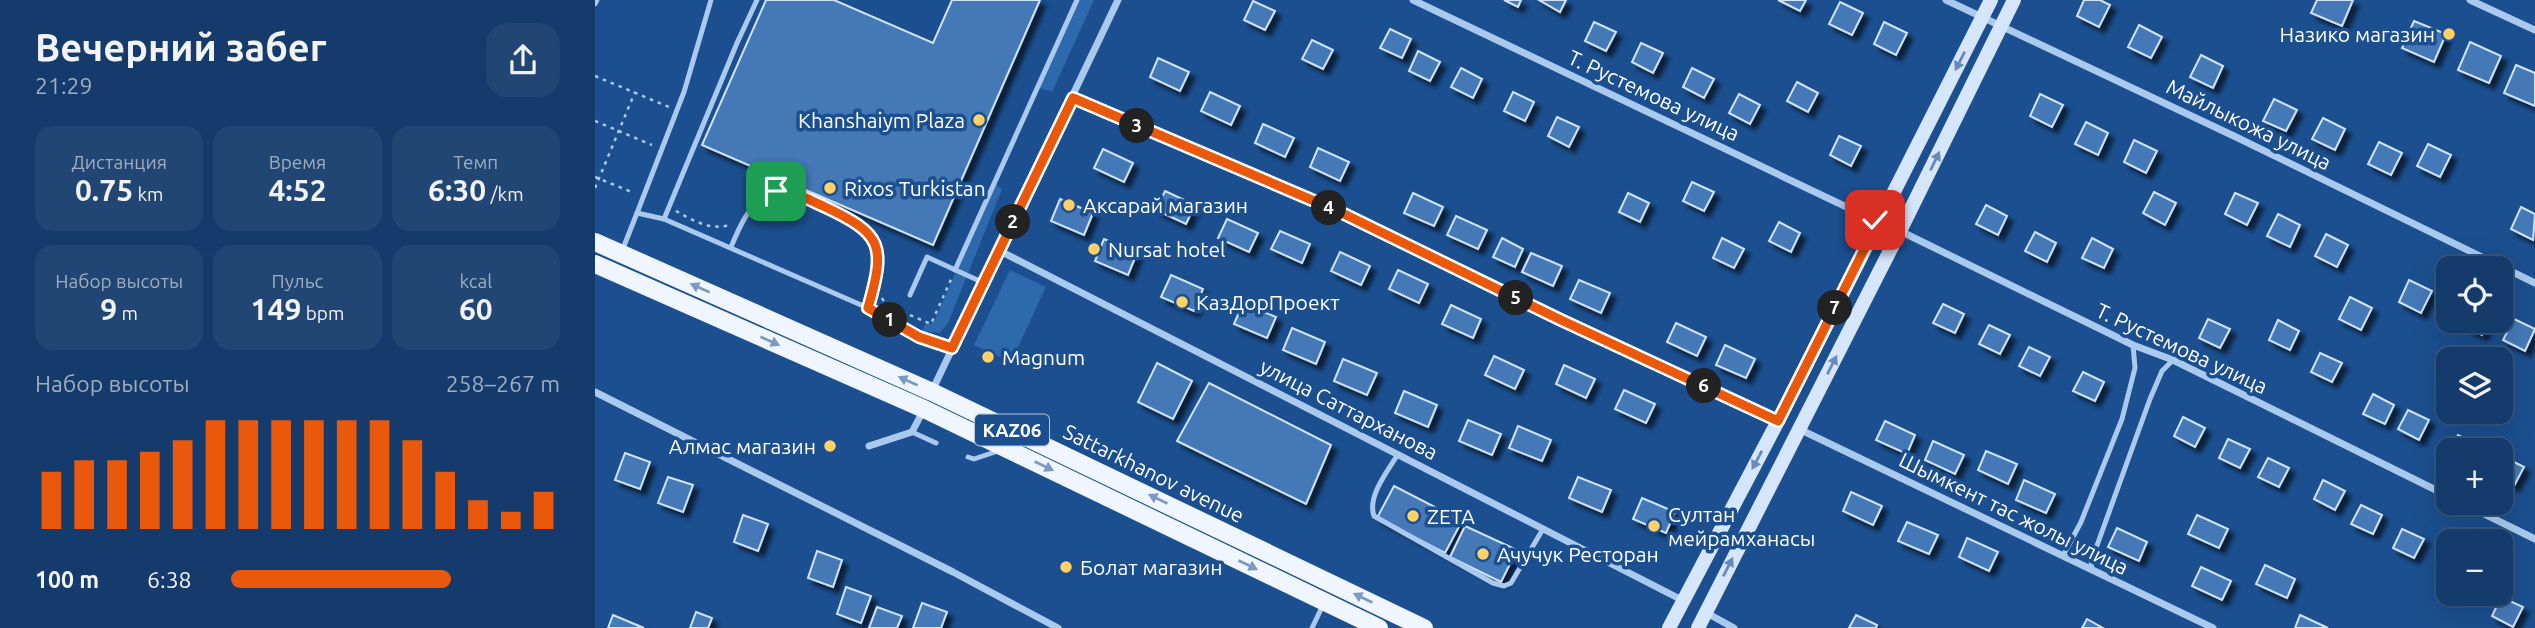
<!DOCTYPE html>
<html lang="ru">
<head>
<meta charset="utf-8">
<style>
  body { margin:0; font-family:Ubuntu,sans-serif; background:#214673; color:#f1f3f6; height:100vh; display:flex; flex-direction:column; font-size:26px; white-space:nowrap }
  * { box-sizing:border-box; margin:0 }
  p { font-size:23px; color:#9dadc1 }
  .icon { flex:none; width:38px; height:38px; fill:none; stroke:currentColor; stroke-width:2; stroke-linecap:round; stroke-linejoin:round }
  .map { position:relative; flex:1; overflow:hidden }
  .side { display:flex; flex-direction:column; background:#143b6b; width:595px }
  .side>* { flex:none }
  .tools { position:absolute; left:1841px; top:256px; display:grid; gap:14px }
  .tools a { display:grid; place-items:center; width:77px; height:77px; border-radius:14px; background:#143b6b; box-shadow:0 7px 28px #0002,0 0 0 2px #33557e; font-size:35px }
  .pin { position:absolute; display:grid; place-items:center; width:60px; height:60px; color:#fff; margin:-30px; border-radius:14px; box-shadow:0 4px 10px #0006 }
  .km { position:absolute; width:35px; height:35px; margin:-18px; border-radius:50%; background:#222; color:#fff; font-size:19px; line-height:35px; text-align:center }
  .round { display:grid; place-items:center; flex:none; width:74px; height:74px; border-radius:21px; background:#214673 }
  .summary { display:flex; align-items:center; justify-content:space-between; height:119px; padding:0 35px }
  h1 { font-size:38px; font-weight:600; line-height:52px }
  .stats { display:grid; grid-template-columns:repeat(3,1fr); gap:10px; height:119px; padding:7px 35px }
  .stats div { display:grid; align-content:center; border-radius:18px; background:#214673; text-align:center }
  .stats b { font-size:30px; font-weight:600 }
  .stats small { font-size:19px; font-weight:400 }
  .stats p { font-size:19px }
  .chart { height:196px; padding:14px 35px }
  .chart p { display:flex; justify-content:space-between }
  .chart svg { width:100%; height:126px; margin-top:7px; stroke:#ea580c; stroke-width:6 }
  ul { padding:0 35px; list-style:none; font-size:23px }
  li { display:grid; grid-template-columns:112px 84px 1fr; align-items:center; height:52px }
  li i { height:18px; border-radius:9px; background:#ea580c }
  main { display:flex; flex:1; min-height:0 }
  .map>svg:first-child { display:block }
  .green { fill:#2e69ad }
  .building { fill:#4478b7; stroke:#cfe3fa; stroke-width:2; filter:url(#shadow) }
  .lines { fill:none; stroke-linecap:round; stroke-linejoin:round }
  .path { stroke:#a9c9ee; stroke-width:2.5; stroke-dasharray:3.5 5; stroke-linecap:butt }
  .lane { stroke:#a9c9ee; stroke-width:5 }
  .street { stroke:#a9c9ee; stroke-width:7 }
  .secondary { stroke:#d6e6fa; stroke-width:14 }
  .primary { stroke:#f0f6ff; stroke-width:18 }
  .oneway { fill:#668bba }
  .oneway2 { fill:#7b9ac1 }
  .route-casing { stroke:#fff; stroke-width:14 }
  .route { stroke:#ea580c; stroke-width:9 }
  .poi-dot { fill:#ffd166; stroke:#1b4f8f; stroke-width:2.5 }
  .labels { text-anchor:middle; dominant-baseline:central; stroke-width:7; stroke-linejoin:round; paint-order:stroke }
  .shield { fill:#1b4f8f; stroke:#bbcadd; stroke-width:2 }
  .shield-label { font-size:19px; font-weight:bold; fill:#fff }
  .poi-label { font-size:21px; fill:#fff; stroke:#1b4f8f; text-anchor:start }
  .street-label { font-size:21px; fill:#fff; stroke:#1b4f8f }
</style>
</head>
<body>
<main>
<section class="side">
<div class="summary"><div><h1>Вечерний забег</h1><p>21:29</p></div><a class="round"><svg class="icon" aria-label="share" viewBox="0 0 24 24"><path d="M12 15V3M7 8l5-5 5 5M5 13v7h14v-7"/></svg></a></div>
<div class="stats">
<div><p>Дистанция</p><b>0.75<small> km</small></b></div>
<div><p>Время</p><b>4:52</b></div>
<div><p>Темп</p><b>6:30<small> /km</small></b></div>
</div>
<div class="stats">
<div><p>Набор высоты</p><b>9<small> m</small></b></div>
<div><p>Пульс</p><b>149<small> bpm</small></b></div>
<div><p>kcal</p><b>60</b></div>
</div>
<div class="chart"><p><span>Набор высоты</span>258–267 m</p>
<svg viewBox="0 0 160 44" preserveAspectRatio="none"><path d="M5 44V24M15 44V20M25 44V20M35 44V17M45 44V13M55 44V6M65 44V6M75 44V6M85 44V6M95 44V6M105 44V6M115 44V13M125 44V24M135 44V34M145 44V38M155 44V31"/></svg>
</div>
<ul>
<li><b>100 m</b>6:38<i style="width:67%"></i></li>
</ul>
</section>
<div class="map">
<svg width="1940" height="628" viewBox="0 0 1940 628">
  <defs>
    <filter id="shadow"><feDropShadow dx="5.5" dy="5.5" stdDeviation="2" flood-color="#0009"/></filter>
  </defs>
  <rect width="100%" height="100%" fill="#1b4f8f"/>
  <!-- green -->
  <g class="green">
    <path d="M482 0H499L457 92 442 87Z"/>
    <path d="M399 183 407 189 353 323 345 333 327 331 331 323 336 324 340 320Z"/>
    <path d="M415 270 451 287 416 362 379 345Z"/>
  </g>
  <!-- building -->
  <g class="building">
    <path d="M171 0H239L338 43 357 0H445L338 245 107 145Z"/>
    <path d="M909 0H926L923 7Z"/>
    <path d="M944 0H971L965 12Z"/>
    <path d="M1183 0H1211L1205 11Z"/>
    <path d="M1489 0H1505L1515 5 1504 27 1482 16Z"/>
    <path d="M1722 0H1758L1747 26 1716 13Z"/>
    <path d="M658 1 680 11 670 30 649 20Z"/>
    <path d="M1245 2 1268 13 1257 35 1234 24Z"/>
    <path d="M1819 21 1851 34 1839 62 1807 48Z"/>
    <path d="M999 22 1021 32 1011 51 990 41Z"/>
    <path d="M1289 22 1312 33 1301 55 1279 44Z"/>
    <path d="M1544 25 1567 37 1556 58 1533 47Z"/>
    <path d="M795 29 816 39 807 58 785 48Z"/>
    <path d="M717 40 738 50 728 69 707 59Z"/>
    <path d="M1875 42 1906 56 1894 83 1863 70Z"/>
    <path d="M1046 43 1068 53 1058 73 1037 62Z"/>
    <path d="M823 51 845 62 835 81 814 71Z"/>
    <path d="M1606 55 1628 66 1618 88 1595 77Z"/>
    <path d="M563 58 594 72 585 91 555 77Z"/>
    <path d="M1921 65 1940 73V106L1909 93Z"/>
    <path d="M866 68 887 79 878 98 856 87Z"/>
    <path d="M1097 68 1119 79 1109 98 1088 87Z"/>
    <path d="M1202 82 1223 93 1213 112 1192 101Z"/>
    <path d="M615 92 645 106 636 125 606 111Z"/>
    <path d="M918 92 939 102 930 121 909 111Z"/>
    <path d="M1144 94 1165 105 1155 124 1134 113Z"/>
    <path d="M1445 94 1468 105 1457 127 1435 116Z"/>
    <path d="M1679 99 1702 110 1691 131 1668 121Z"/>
    <path d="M962 117 984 127 974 147 953 136Z"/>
    <path d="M1728 118 1750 129 1740 150 1717 139Z"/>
    <path d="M1491 122 1513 133 1503 155 1480 144Z"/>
    <path d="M668 124 699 138 690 157 660 143Z"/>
    <path d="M1244 136 1266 146 1256 166 1235 155Z"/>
    <path d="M1539 140 1562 151 1551 173 1529 162Z"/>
    <path d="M1784 142 1807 153 1796 175 1773 164Z"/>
    <path d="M1833 144 1856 155 1845 177 1822 166Z"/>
    <path d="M723 148 754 162 745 181 715 167Z"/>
    <path d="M508 149 538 163 529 182 499 168Z"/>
    <path d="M1097 182 1119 192 1109 211 1088 201Z"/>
    <path d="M570 191 600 205 591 224 561 210Z"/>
    <path d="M1559 192 1581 203 1570 225 1548 213Z"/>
    <path d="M818 193 848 207 839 226 809 213Z"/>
    <path d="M1033 193 1054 203 1045 222 1024 212Z"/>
    <path d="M1640 193 1663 203 1652 225 1630 214Z"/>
    <path d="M465 199 498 213 489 235 456 221Z"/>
    <path d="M1391 205 1412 216 1403 235 1381 224Z"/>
    <path d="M1926 207 1940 214 1938 240 1916 229Z"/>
    <path d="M1683 214 1705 225 1695 247 1672 236Z"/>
    <path d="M861 216 892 230 883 249 852 235Z"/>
    <path d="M632 219 663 233 654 252 623 238Z"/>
    <path d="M1184 222 1205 233 1196 252 1174 241Z"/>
    <path d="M685 231 715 244 707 263 676 249Z"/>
    <path d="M1440 232 1461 243 1452 262 1430 251Z"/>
    <path d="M1731 234 1753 245 1742 267 1720 256Z"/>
    <path d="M907 238 928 249 920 267 898 257Z"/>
    <path d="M1127 238 1149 249 1139 268 1118 258Z"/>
    <path d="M1497 238 1518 249 1509 268 1487 258Z"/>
    <path d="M509 239 542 253 533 275 500 261Z"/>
    <path d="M745 252 775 266 766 285 736 271Z"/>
    <path d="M936 253 967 266 958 286 927 272Z"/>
    <path d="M803 270 833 284 824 303 794 289Z"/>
    <path d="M576 275 608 289 599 311 566 297Z"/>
    <path d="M984 280 1015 293 1006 313 975 299Z"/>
    <path d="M1814 280 1837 291 1826 313 1804 302Z"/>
    <path d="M1755 297 1777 308 1766 330 1744 319Z"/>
    <path d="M648 303 681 317 672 338 639 324Z"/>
    <path d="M1348 304 1369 314 1360 333 1338 323Z"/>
    <path d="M856 305 886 319 878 338 847 324Z"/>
    <path d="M1613 319 1635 329 1625 348 1604 338Z"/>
    <path d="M1919 319 1940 329 1930 351 1908 340Z"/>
    <path d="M1683 320 1704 331 1695 350 1674 340Z"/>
    <path d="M1866 320H1894L1887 335 1864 324Z"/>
    <path d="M1081 323 1111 337 1102 356 1072 342Z"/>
    <path d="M1394 325 1415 335 1405 354 1384 344Z"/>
    <path d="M697 328 730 342 721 364 688 350Z"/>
    <path d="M1130 345 1160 359 1151 378 1121 365Z"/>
    <path d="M1434 347 1455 357 1445 376 1424 366Z"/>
    <path d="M1725 353 1747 363 1737 382 1716 372Z"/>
    <path d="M899 356 929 370 920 389 890 375Z"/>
    <path d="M748 359 782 373 772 395 739 381Z"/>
    <path d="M562 363 597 381 578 419 543 402Z"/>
    <path d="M969 365 1000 379 991 398 961 384Z"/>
    <path d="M1488 372 1509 382 1500 401 1478 391Z"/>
    <path d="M614 383 736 445 711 504 582 441Z"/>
    <path d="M1029 390 1060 404 1051 423 1020 409Z"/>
    <path d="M809 391 842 405 833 427 800 413Z"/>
    <path d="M1778 394 1799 405 1790 424 1768 414Z"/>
    <path d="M1813 410 1834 420 1824 440 1803 429Z"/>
    <path d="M1588 417 1610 428 1600 447 1579 436Z"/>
    <path d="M873 420 906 434 897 455 864 441Z"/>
    <path d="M1290 421 1320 435 1312 454 1281 440Z"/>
    <path d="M923 426 956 440 947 461 914 448Z"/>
    <path d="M1863 435 1884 446 1882 450H1855Z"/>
    <path d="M1633 439 1655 449 1645 468 1624 458Z"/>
    <path d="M1338 441 1369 455 1360 474 1330 460Z"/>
    <path d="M1391 451 1422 464 1413 484 1383 470Z"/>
    <path d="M30 453 55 462 45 489 20 480Z"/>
    <path d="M1907 456 1929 467 1919 486 1906 479Z"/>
    <path d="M1673 458 1694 468 1684 487 1663 477Z"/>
    <path d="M73 477 98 485 88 512 63 503Z"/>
    <path d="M983 477 1016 490 1007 512 974 498Z"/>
    <path d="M1429 480 1460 494 1451 513 1421 500Z"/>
    <path d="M1728 480 1750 491 1740 510 1719 499Z"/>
    <path d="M799 486 867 521 850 553 782 518Z"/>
    <path d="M1256 492 1287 506 1278 525 1248 511Z"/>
    <path d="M1047 498 1080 512 1071 533 1038 519Z"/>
    <path d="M1766 505 1787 515 1778 534 1756 524Z"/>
    <path d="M148 515 173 524 163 551 139 542Z"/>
    <path d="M1602 515 1633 529 1624 548 1593 534Z"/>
    <path d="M1312 522 1343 535 1334 554 1303 541Z"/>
    <path d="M870 526 922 550 906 582 855 557Z"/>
    <path d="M1522 528 1552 542 1544 561 1513 547Z"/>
    <path d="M1807 529 1829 539 1819 558 1798 548Z"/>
    <path d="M1372 538 1403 552 1394 571 1364 557Z"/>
    <path d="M222 551 247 560 238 587 213 578Z"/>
    <path d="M1670 565 1700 579 1692 598 1661 584Z"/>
    <path d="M1606 567 1636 581 1627 600 1597 586Z"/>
    <path d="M251 587 276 596 266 623 242 614Z"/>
    <path d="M1906 597 1928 607 1918 627 1897 616Z"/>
    <path d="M327 603 352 612 346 628H318Z"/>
    <path d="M282 607 307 616 302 628H274Z"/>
    <path d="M101 612 117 618 113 628H95Z"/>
    <path d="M18 615 49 628H13Z"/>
    <path d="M1261 615 1282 625 1281 628H1254Z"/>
    <path d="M1705 615 1733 628H1700Z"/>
    <path d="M1492 619 1508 628H1487Z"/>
  </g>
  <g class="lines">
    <!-- path -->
    <g class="path">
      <path d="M0 76 74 107"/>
      <path d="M0 121 57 145"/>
      <path d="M0 177 39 193"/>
      <path d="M0 188 40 92"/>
      <path d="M81 211C97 220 116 231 134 225"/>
      <path d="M287 298 291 305 336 324 357 277"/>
    </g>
    <!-- lane -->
    <g class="lane">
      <path d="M0 4 2 0"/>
      <path d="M42 213 89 92 116 0"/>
      <path d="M69 219 142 43 162 0"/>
      <path d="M136 247C144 228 154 204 173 194 192 185 241 210 259 221 269 227 279 238 283 249 288 268 278 290 273 308"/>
      <path d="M27 251 42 213 69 219 273 308 324 337 357 348"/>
      <path d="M360 270 482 0"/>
      <path d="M315 295 332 257 389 283"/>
      <path d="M317 432 341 443"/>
      <path d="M803 454C793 471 772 496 779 516L898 583 909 586 916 583 948 529"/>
      <path d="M373 457 379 459 406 450"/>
      <path d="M1468 556 1486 522 1527 419 1540 368 1538 345"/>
      <path d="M1497 570 1496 562 1555 399 1567 371 1578 360"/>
      <path d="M717 628 728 605"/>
    </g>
    <!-- street -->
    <g class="street">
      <path d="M818 0 1283 222"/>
      <path d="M1351 0 1641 137 1940 283"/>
      <path d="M1875 0 1940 30"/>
      <path d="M478 98 745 212 957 316 1183 421"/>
      <path d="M1305 231 1538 345 1578 360 1853 496"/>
      <path d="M405 251 1087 600"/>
      <path d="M337 391 523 0"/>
      <path d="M0 392 358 572 463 628"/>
      <path d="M1204 429 1618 628"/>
      <path d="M274 446 317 432 328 411"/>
      <path d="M1865 502 1940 539"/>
      <path d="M1110 612 1139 628"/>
    </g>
    <!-- secondary -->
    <g class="secondary">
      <path d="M1074 628 1183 421 1396 0"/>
      <path d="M1103 628 1305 231 1419 0"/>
    </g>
    <!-- primary -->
    <g class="primary">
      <path d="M0 242 337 392 829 628"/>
      <path d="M0 264 329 409 784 628"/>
    </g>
  </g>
  <!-- one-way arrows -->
  <defs><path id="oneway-solid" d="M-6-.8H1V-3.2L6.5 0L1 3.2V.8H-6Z" transform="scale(1.75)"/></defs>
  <g class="oneway">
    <use href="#oneway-solid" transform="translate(1365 61) rotate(117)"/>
    <use href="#oneway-solid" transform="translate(1340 161) rotate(-64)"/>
    <use href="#oneway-solid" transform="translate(1237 365) rotate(-63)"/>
    <use href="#oneway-solid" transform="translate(1162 460) rotate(118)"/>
    <use href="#oneway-solid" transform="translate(1133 567) rotate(-63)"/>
  </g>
  <g class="oneway2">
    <use href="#oneway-solid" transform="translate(105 288) rotate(-156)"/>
    <use href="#oneway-solid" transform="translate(175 341) rotate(24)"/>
    <use href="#oneway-solid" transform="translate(313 381) rotate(-156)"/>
    <use href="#oneway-solid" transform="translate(449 466) rotate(26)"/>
    <use href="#oneway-solid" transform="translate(563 499) rotate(-154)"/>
    <use href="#oneway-solid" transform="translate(653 565) rotate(26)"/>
    <use href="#oneway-solid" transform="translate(768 598) rotate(-154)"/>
  </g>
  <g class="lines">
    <!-- route casing -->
    <g class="route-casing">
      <path id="route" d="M181 191C198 190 212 199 228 206 288 234 291 245 273 308L324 337 357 348 478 98 745 212 966 320 1183 421 1283 222 1280 220"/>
    </g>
    <!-- route -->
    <use href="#route" class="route"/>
  </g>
  <!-- markers -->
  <g class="poi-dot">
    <circle cx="1854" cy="34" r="7"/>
    <circle cx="384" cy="120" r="7"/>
    <circle cx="235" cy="188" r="7"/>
    <circle cx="474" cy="205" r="7"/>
    <circle cx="499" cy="249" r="7"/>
    <circle cx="587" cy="302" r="7"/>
    <circle cx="393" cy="357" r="7"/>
    <circle cx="235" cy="446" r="7"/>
    <circle cx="818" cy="516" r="7"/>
    <circle cx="1059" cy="526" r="7"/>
    <circle cx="888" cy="554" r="7"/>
    <circle cx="471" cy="567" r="7"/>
  </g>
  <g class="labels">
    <!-- shield labels -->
    <rect class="shield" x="380" y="414.5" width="74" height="31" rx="5"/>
    <g class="shield-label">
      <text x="417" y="430">KАZ06</text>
    </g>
    <!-- poi labels -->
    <g class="poi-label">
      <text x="1840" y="34" text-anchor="end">Назико магазин</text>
      <text x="370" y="120" text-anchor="end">Khanshaiym Plaza</text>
      <text x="249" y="188">Rixos Turkistan</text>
      <text x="488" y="205">Аксарай магазин</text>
      <text x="513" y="249">Nursat hotel</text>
      <text x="601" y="302">КазДорПроект</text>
      <text x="407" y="357">Magnum</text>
      <text x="221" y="446" text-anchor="end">Алмас магазин</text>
      <text x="1073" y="514">Султан<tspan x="1073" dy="24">мейрамханасы</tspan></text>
      <text x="832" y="516">ZETA</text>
      <text x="902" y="554">Ачучук Ресторан</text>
      <text x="485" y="567">Болат магазин</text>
    </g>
    <!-- street labels -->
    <g class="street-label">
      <text transform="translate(1059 95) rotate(25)">Т. Рустемова улица</text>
      <text transform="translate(1654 124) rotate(26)">Майлыкожа улица</text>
      <text transform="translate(1587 348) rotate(25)">Т. Рустемова улица</text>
      <text transform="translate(754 409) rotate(27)">улица Саттарханова</text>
      <text transform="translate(559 473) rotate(26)">Sattarkhanov avenue</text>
      <text transform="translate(1419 513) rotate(26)">Шымкент тас жолы улица</text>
    </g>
  </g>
</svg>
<div class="tools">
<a><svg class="icon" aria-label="locate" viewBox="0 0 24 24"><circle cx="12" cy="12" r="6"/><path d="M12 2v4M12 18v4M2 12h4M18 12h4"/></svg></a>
<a><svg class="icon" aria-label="layers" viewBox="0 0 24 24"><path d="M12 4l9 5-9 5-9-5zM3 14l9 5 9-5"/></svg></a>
<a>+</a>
<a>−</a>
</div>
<div class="pin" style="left:181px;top:191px;background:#1e9e55"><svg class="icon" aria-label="arrive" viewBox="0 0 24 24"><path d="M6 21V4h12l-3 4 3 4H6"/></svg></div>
<div class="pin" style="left:1280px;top:220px;background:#d93025"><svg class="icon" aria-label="check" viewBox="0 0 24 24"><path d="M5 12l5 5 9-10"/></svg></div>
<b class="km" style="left:295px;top:320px">1</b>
<b class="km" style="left:418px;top:222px">2</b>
<b class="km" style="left:542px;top:126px">3</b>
<b class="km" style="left:734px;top:208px">4</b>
<b class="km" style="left:921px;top:298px">5</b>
<b class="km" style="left:1109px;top:386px">6</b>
<b class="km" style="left:1240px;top:308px">7</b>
</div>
</main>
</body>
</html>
